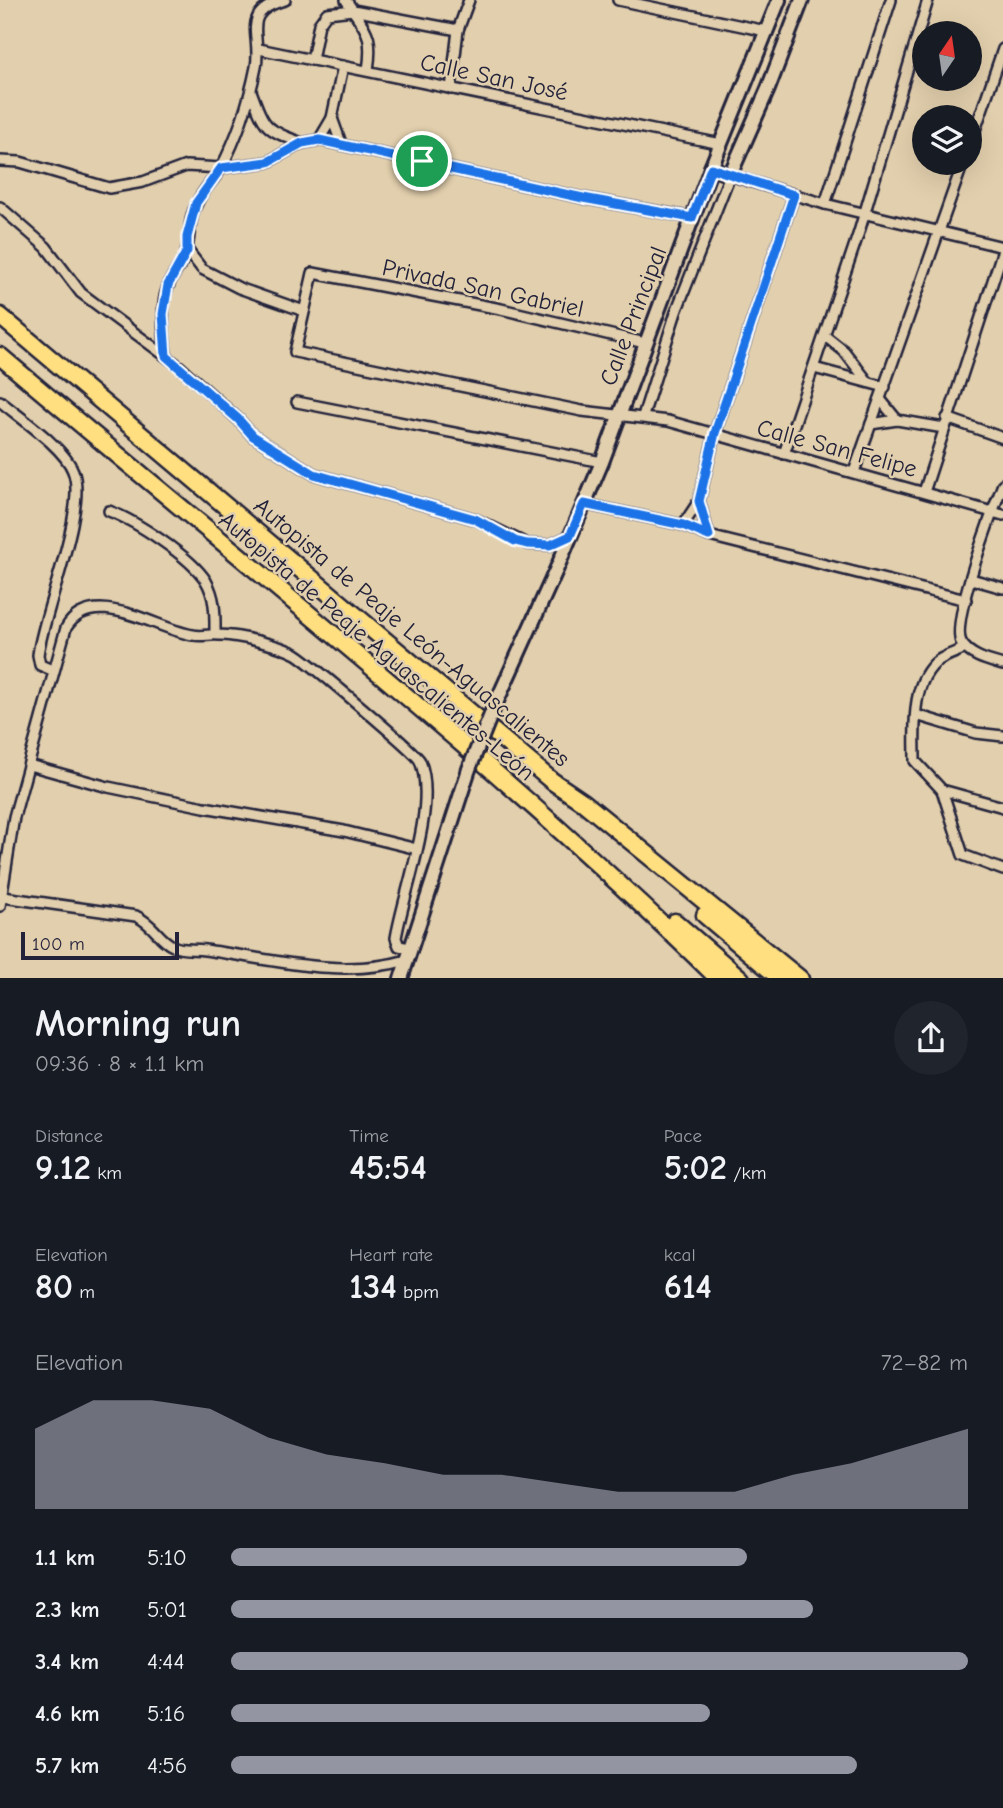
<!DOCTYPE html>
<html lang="en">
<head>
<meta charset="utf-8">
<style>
  body { margin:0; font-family:"Comic Neue",sans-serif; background:#20242c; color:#f1f3f6; height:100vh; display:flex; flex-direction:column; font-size:26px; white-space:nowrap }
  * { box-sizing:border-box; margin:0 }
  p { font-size:23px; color:#9ea1a6 }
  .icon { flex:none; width:38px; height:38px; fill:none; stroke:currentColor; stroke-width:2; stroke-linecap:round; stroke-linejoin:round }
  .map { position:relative; height:978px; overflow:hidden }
  .sheet { display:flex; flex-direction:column; background:#171b24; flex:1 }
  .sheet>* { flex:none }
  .needle { width:46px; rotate:13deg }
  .tools { position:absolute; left:912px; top:21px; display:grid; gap:14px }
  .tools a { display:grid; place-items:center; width:70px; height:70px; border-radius:50%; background:#171b24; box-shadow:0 7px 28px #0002; font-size:35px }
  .scale { position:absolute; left:21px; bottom:18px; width:158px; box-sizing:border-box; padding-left:7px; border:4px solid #22223b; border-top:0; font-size:19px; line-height:24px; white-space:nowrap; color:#22223b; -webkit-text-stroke:5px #e2cfad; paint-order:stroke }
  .pin { position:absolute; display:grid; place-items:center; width:60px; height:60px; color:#fff; margin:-30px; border:4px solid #fff; border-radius:50%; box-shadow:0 2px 7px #0007 }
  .round { display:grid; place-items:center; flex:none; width:74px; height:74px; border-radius:37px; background:#20242c }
  .head { display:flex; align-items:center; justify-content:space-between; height:119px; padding:0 35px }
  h1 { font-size:38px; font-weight:700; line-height:52px }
  .figures { display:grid; grid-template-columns:repeat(3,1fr); gap:10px; height:119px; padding:7px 35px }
  .figures div { display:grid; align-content:center }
  .figures b { font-size:35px; font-weight:700 }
  .figures small { font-size:19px; font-weight:400 }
  .figures p { font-size:19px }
  .chart { height:196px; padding:14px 35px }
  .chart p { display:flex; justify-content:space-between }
  .chart svg { width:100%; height:126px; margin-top:7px; fill:#9495a2; opacity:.7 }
  ul { padding:0 35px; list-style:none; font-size:23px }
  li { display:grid; grid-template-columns:112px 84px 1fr; align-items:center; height:52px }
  li i { height:18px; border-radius:9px; background:#9495a2 }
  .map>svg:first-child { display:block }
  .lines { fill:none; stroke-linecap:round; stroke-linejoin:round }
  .street-casing { stroke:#22223b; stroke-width:14 }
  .secondary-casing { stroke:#22223b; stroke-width:18 }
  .highway-casing { stroke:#22223b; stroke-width:21 }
  .street { stroke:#e2cfad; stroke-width:9 }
  .secondary { stroke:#e2cfad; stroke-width:12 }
  .highway { stroke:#ffdf80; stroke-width:16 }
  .secondary-bridge-casing { stroke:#22223b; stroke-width:18; stroke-linecap:butt }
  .secondary-bridge { stroke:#e2cfad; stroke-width:12 }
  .route-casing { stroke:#fff; stroke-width:14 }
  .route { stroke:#1a73e8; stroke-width:9 }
  .labels { text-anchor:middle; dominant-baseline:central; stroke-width:5; stroke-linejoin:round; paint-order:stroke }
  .street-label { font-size:24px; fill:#22223b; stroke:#e2cfad }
</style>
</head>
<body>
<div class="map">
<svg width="1003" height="979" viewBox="0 0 1003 979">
  <rect width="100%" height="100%" fill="#e2cfad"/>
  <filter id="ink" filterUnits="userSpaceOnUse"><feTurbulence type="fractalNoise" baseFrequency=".0143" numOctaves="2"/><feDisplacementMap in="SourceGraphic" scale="14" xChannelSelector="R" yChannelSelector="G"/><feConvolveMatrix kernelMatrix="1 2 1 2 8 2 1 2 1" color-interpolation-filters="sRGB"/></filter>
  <g filter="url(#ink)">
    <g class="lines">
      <!-- street casing -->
      <g class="street-casing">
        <g id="street">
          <path d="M346 0C365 30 374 32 368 70"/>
          <path d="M618 0 766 31"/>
          <path d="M259 49 721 144"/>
          <path d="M312 60 319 24 327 13 353 10 458 30"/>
          <path d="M451 89 458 30 469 0"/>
          <path d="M251 91C265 129 265 129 302 143"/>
          <path d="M332 118 341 143"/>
          <path d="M319 140 332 118 343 66"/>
          <path d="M970 145 1003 49"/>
          <path d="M0 161 20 162 109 188 143 182 186 166 221 168 268 162 302 143 319 140 583 198 693 218"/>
          <path d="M825 204 891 0"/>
          <path d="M0 207 46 247 81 293 179 366 238 419 253 436 314 474 475 519 527 544 550 545 570 536"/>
          <path d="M188 251 202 269 239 288 304 311"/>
          <path d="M825 336 844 351 868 382"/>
          <path d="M645 343 501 309 313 273 295 352 582 411 668 421 1003 515"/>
          <path d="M166 356C164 332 159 304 170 282 174 272 186 260 187 249 190 234 189 218 197 203 203 190 214 180 221 168 238 136 249 102 256 67 262 34 239 13 285 0"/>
          <path d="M814 368 885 387"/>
          <path d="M880 399 897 420"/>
          <path d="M0 401C20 418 64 447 73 471 88 508 43 612 38 655L40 665 52 670"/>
          <path d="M297 402 602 462"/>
          <path d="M643 416 676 312 730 175 825 204 1003 247"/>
          <path d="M947 418 1003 438"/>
          <path d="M871 424 897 420 944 428"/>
          <path d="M784 454 859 232 928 0"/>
          <path d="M854 472 963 163"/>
          <path d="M1003 484C993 510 951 620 961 642 968 656 989 661 1003 665"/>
          <path d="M924 492 1003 250"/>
          <path d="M699 501 709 536"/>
          <path d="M584 504 683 525 709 536 966 600"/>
          <path d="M109 511C136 521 191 557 206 581 216 598 215 616 215 634"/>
          <path d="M683 525 699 501 715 433 794 195"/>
          <path d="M971 579 1003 588"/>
          <path d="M965 648C957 652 947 655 939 660 910 681 915 730 915 761L942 790 1003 807"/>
          <path d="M916 715 976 733 1003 736"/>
          <path d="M29 765 108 787 204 807 344 831 417 849"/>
          <path d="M942 790 963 855 1003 870"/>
          <path d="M3 897 136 916C155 925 158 939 173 946 182 951 194 948 205 950 271 959 341 979 407 960"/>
          <path d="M0 906 14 817 66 628C92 584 158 630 193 635 202 637 210 634 219 635 238 635 279 645 296 654 309 662 416 752 420 761 438 806 404 890 396 938L399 946 410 948"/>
        </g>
      </g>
      <!-- secondary casing -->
      <g class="secondary-casing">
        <g id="secondary">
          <path d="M711 168 730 175 768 89 802 0"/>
          <path d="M492 712 557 568 602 462 711 168 779 0"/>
          <path d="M401 979 469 769"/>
        </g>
      </g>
      <!-- highway casing -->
      <g class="highway-casing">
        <g id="highway">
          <path d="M0 316 552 781 583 802 800 979"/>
          <path d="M0 356C240 560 494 758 719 979"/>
          <path d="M705 915 781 979"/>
          <path d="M675 922 741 979"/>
        </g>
      </g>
      <!-- street -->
      <use href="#street" class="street"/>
      <!-- secondary -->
      <use href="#secondary" class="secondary"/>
      <!-- highway -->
      <use href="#highway" class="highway"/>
      <!-- secondary-bridge casing -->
      <g class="secondary-bridge-casing">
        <path id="secondary-bridge" d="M469 769 492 712"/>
      </g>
      <!-- secondary-bridge -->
      <use href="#secondary-bridge" class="secondary-bridge"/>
    </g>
  </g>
  <g class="lines" filter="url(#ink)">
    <!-- route casing -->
    <g class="route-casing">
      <path id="route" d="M319 140 583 198 692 218 711 168 794 195 715 433 699 501 709 536 683 525 584 504 570 536 550 545 527 544 515 541 475 519 314 474 253 436 238 419 166 356 163 314 168 285 187 251V237L196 203 221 168 268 162 302 143Z"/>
    </g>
    <!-- route -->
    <use href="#route" class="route"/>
  </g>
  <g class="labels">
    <!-- street labels -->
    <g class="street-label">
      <text transform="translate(494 77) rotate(12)">Calle San José</text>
      <text transform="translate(483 288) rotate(12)">Privada San Gabriel</text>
      <text transform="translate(633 316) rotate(-69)">Calle Principal</text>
      <text transform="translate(837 448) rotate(15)">Calle San Felipe</text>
      <text transform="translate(412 632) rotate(40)">Autopista de Peaje León-Aguascalientes</text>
      <text transform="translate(377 646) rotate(40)">Autopista de Peaje Aguascalientes-León</text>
    </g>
  </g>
</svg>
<div class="tools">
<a><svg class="needle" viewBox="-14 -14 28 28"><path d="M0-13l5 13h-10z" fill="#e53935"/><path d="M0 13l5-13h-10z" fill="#9ea1a6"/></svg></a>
<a><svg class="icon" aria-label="layers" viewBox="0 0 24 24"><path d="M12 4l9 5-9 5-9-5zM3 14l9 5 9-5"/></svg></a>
</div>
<div class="scale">100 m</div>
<div class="pin" style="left:422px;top:161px;background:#1e9e55"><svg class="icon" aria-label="arrive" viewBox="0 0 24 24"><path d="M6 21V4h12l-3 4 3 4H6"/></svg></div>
</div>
<section class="sheet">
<div class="head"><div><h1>Morning run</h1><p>09:36 · 8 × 1.1 km</p></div><a class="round"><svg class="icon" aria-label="share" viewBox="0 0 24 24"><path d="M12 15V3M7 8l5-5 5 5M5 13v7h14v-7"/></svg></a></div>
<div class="figures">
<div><p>Distance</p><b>9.12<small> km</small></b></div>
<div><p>Time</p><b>45:54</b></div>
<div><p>Pace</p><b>5:02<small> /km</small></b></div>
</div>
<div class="figures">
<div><p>Elevation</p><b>80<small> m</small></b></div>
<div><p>Heart rate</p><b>134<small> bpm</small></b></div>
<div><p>kcal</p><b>614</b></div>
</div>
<div class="chart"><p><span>Elevation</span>72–82 m</p>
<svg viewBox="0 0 160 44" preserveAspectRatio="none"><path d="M0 44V16L10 6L20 6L30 9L40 19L50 25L60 28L70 32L80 32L90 35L100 38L110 38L120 38L130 32L140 28L150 22L160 16V44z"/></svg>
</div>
<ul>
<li><b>1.1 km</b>5:10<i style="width:70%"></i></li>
<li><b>2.3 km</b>5:01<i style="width:79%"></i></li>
<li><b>3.4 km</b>4:44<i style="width:100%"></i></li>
<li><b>4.6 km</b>5:16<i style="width:65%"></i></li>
<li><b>5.7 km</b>4:56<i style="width:85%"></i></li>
</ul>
</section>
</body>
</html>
